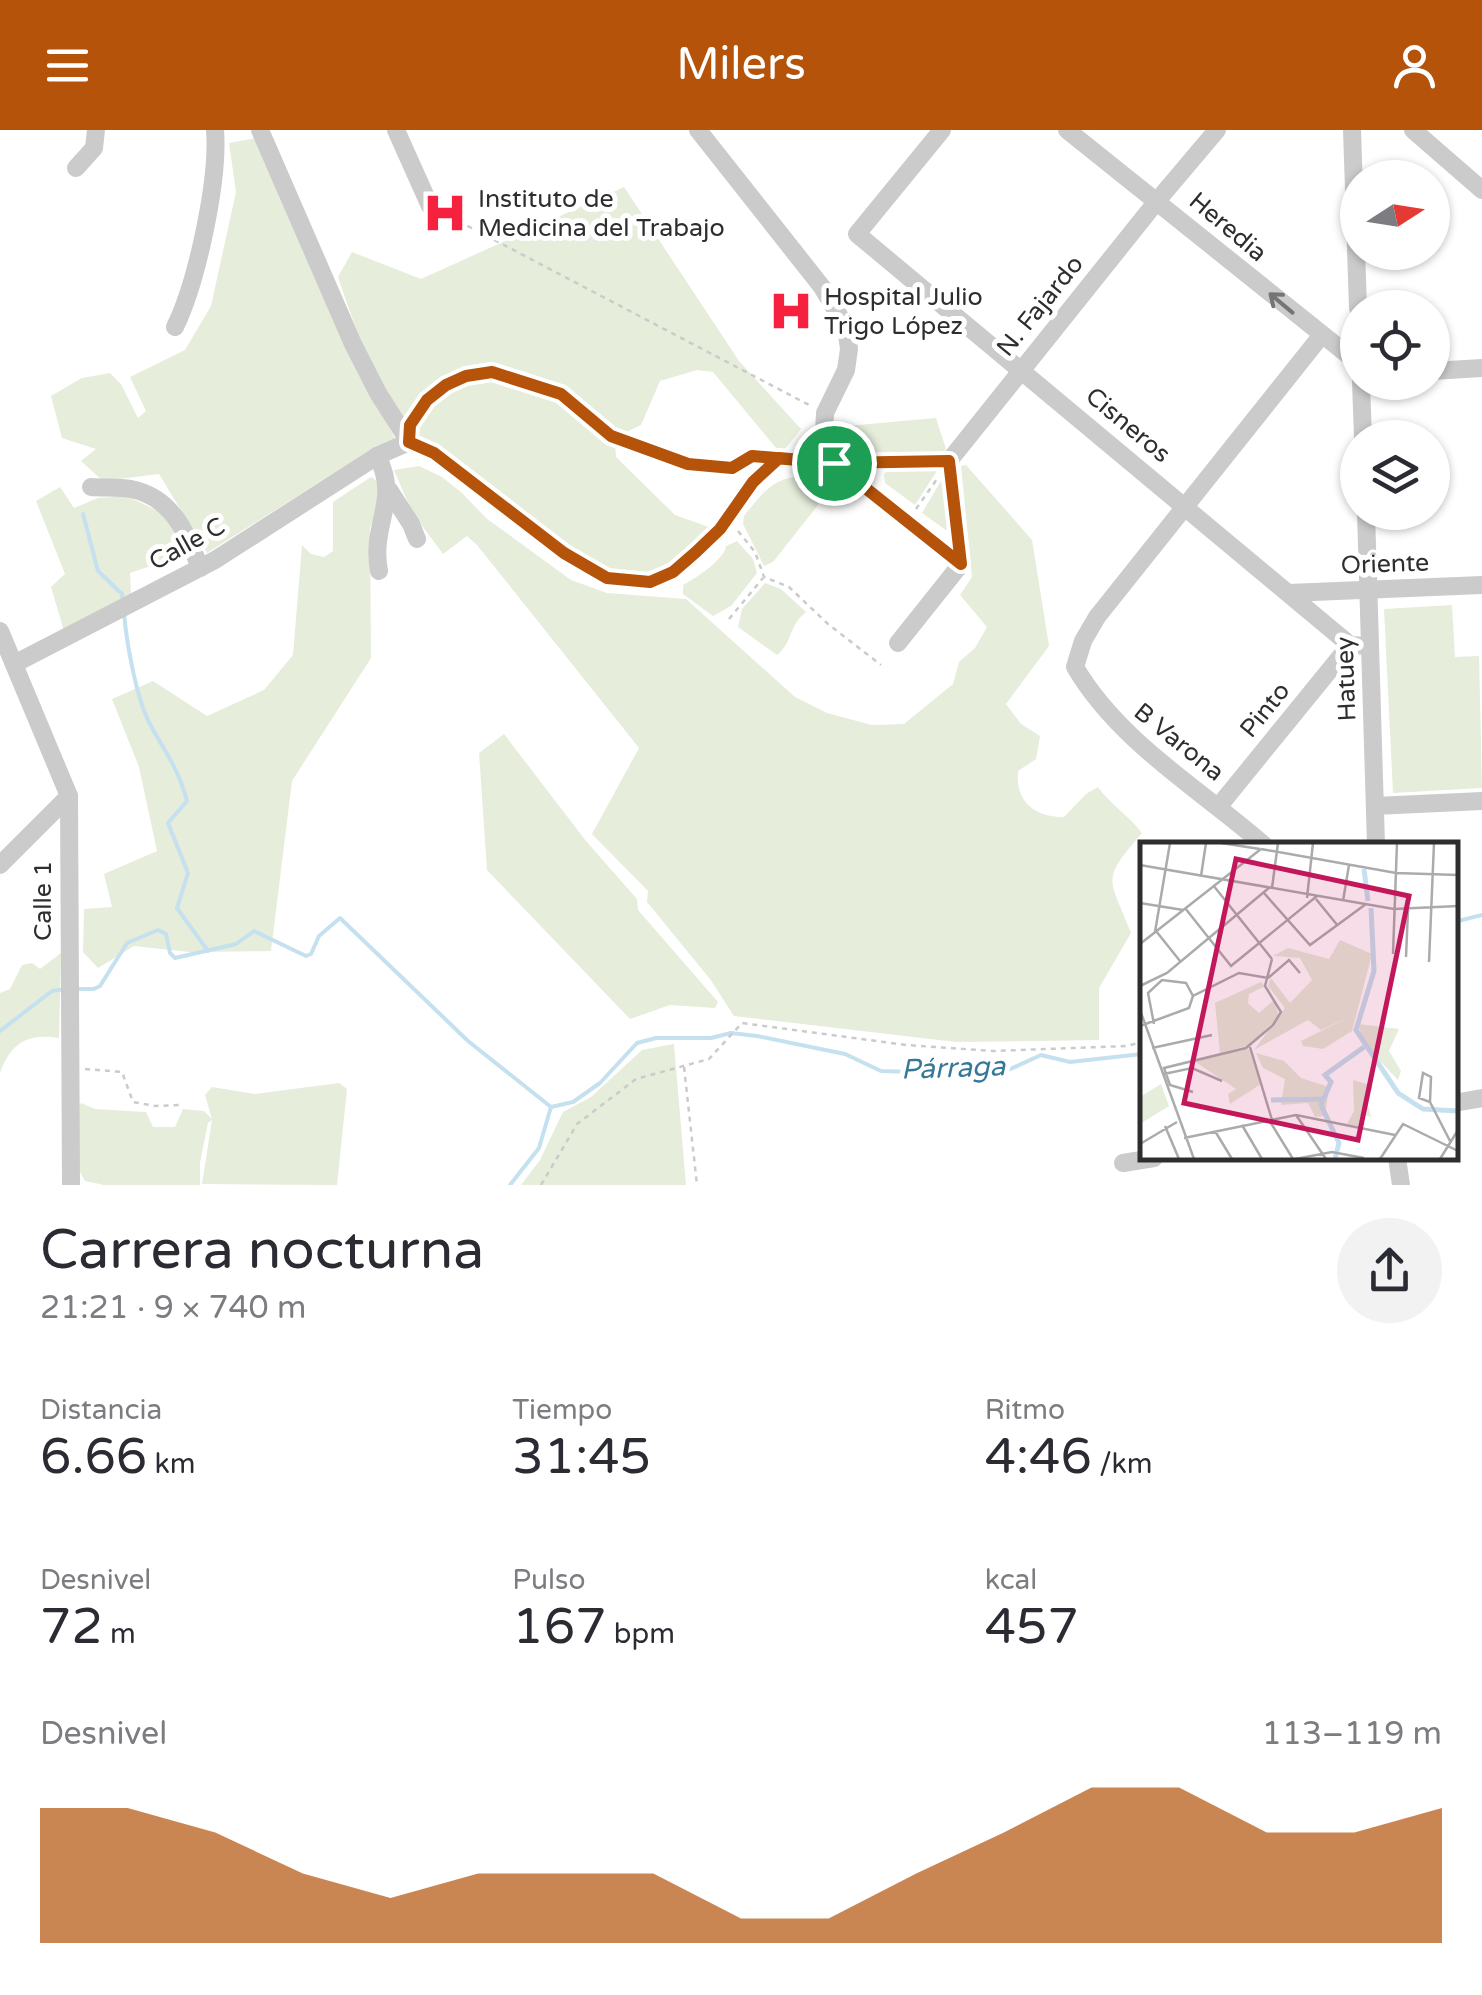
<!DOCTYPE html>
<html lang="es">
<head>
<meta charset="utf-8">
<style>
  body { margin:0; font-family:"Varela Round",sans-serif; background:#f2f2f3; color:#2b2b33; height:100vh; display:flex; flex-direction:column; font-size:38px; white-space:nowrap }
  * { box-sizing:border-box; margin:0 }
  p { font-size:32px; color:#7c7c81 }
  .icon { flex:none; width:55px; height:55px; fill:none; stroke:currentColor; stroke-width:2; stroke-linecap:round; stroke-linejoin:round }
  .map { position:relative; height:1055px; overflow:hidden }
  .drawer { display:flex; flex-direction:column; background:#fff; flex:1 }
  .drawer>* { flex:none }
  .needle { width:65px; rotate:78deg }
  .tools { position:absolute; left:1340px; top:30px; display:grid; gap:20px }
  .tools a { display:grid; place-items:center; width:110px; height:110px; border-radius:50%; background:#fff; box-shadow:0 2px 8px #0004; font-size:50px }
  .pin { position:absolute; display:grid; place-items:center; width:85px; height:85px; color:#fff; margin:-42px; border:5px solid #fff; border-radius:50%; box-shadow:0 2px 10px #0007 }
  .round { display:grid; place-items:center; flex:none; width:105px; height:105px; border-radius:52px; background:#f2f2f3 }
  .head { display:flex; align-items:center; justify-content:space-between; height:170px; padding:0 40px }
  h1 { font-size:55px; font-weight:600; line-height:75px }
  .stats { display:grid; grid-template-columns:repeat(3,1fr); gap:15px; height:170px; padding:10px 40px }
  .stats div { display:grid; align-content:center }
  .stats b { font-size:50px; font-weight:600 }
  .stats small { font-size:28px; font-weight:400 }
  .stats p { font-size:28px }
  .chart { height:280px; padding:20px 40px }
  .chart p { display:flex; justify-content:space-between }
  .chart svg { width:100%; height:180px; margin-top:10px; fill:#b45309; opacity:.7 }
  header { display:flex; justify-content:space-between; align-items:center; height:130px; padding:0 40px; background:#b45309; color:#fff; font-size:45px; font-weight:600 }
  .map>svg:first-child { display:block }
  .green { fill:#e6eddb }
  .lines { fill:none; stroke-linecap:round; stroke-linejoin:round }
  .stream { stroke:#c5e1ef; stroke-width:4 }
  .path { stroke:#cbcbcb; stroke-width:2.5; stroke-dasharray:5 5; stroke-linecap:butt }
  .minor { stroke:#cbcbcb; stroke-width:18 }
  .oneway { stroke:#757575 }
  .route-casing { stroke:#fff; stroke-width:20 }
  .route { stroke:#b45309; stroke-width:12 }
  .labels { text-anchor:middle; dominant-baseline:central; stroke-width:10; stroke-linejoin:round; paint-order:stroke }
  .poi-label { font-size:25px; fill:#2e2e2e; stroke:#fff; text-anchor:start }
  .street-label { font-size:25px; fill:#2e2e2e; stroke:#fff }
  .water-label { font-size:28px; font-style:italic; fill:#357898; stroke:#fff }
  .inset-river { fill:none; stroke:#c5e1ef; stroke-width:5 }
  .inset-road { fill:none; stroke:#ababab; stroke-width:2.5 }
  .view { fill:#c2185b; fill-opacity:0.15; stroke:#c2185b; stroke-width:5 }
  .inset-edge { fill:none; stroke:#2e2e2e; stroke-width:5 }
</style>
</head>
<body>
<header><svg class="icon" aria-label="menu" viewBox="0 0 24 24"><path d="M4 6h16M4 12h16M4 18h16"/></svg>Milers<svg class="icon" aria-label="person" viewBox="0 0 24 24"><circle cx="12" cy="8" r="4"/><path d="M4 21q1-7 8-7t8 7"/></svg></header>
<div class="map">
<svg width="1482" height="1055" viewBox="0 0 1482 1055">
  <rect width="100%" height="100%" fill="#fff"/>
  <!-- green -->
  <g class="green">
    <path d="M256 8 341 203 395 309 372 319 207 423 159 344 103 351 81 331 96 319 62 308 51 266 82 248 110 243 121 254 138 288 146 281 130 247 185 220 211 176 236 62 229 13Z"/>
    <path d="M624 57 739 231 801 299 781 324 713 242 697 240 660 251 641 295 630 300 615 314 616 327 675 385 709 397C694 421 656 446 626 444 582 440 462 341 421 311 379 269 357 203 338 147L352 122 421 149Z"/>
    <path d="M936 288 946 319 943 323 845 327 836 297Z"/>
    <path d="M966 335 1032 410 1049 516 1006 574 1021 594 1040 606 1036 629 1018 641C1015 673 1036 687 1064 687L1086 664 1098 657C1111 675 1128 685 1142 703 1100 752 1109 746 1131 803L1099 858V910L956 912 734 886 710 849 647 772 648 761 592 704 639 618 477 415 467 406 443 424 412 382 394 340 419 336 442 347 462 363 486 388 571 450 607 463 686 469 795 567 827 583 872 595 904 594 953 554 959 532 975 518 987 497 960 465 972 447 961 336Z"/>
    <path d="M940 336 915 375 885 353 884 344 889 340Z"/>
    <path d="M945 344 949 399 946 400 922 383Z"/>
    <path d="M827 345 836 346 837 351 773 432 764 436 743 394 744 386C774 348 779 346 827 345Z"/>
    <path d="M371 347 382 354 380 370 370 398 371 528 292 651 271 821 189 822 134 816 98 838 83 822 84 779 112 777 104 744 157 721 139 637 112 569 153 551 207 586 264 560 293 525 302 415 311 424 324 427 333 421V372Z"/>
    <path d="M60 357 74 378 98 368 127 366 168 386 185 417 180 426 130 443 131 465 64 501 51 457 65 444 36 371Z"/>
    <path d="M737 411 753 429 757 443 731 476 713 486 683 464V455C696 448 724 430 726 416Z"/>
    <path d="M765 453 781 459 806 482C787 498 794 511 777 525L738 497 742 479Z"/>
    <path d="M1452 475 1455 527 1479 526 1482 658 1393 663 1384 479Z"/>
    <path d="M504 604 586 711 637 769 638 780 718 872 715 878 670 875 630 889 487 740 479 623Z"/>
    <path d="M61 823 59 908C27 903 11 913 0 943V863L10 859 22 835 32 833 40 839Z"/>
    <path d="M674 914 686 1055H521L540 1030 563 982 591 967 642 920Z"/>
    <path d="M339 953 347 959 337 1055 202 1054 212 990 208 993 200 1033V1055H104L85 1051 79 1040 77 978 81 973 95 979 146 982 153 997H175L183 979 204 981 212 989 205 965 212 957 255 964Z"/>
  </g>
  <g class="lines">
    <!-- stream -->
    <g class="stream">
      <path d="M83 384 98 441 122 464 123 472"/>
      <path d="M124 482C126 510 136 567 149 592 165 623 177 635 187 671L168 693 188 743 177 778 208 821"/>
      <path d="M1454 792 1482 785"/>
      <path d="M76 859H94L100 856 127 813 158 800 166 804 170 823 175 828 236 814 254 801 306 826 311 824 319 806 340 788 468 911 551 977"/>
      <path d="M0 901 52 861 66 859"/>
      <path d="M551 977 573 972 600 953 637 913 656 908H711L731 903 757 906 845 924 881 941 914 942 949 933 982 943 1004 942 1041 925 1070 932 1142 924"/>
      <path d="M510 1055 539 1018 551 977"/>
    </g>
    <!-- path -->
    <g class="path">
      <path d="M441 82 811 276"/>
      <path d="M413 291 427 270 447 255 467 245 492 242 561 265 611 306 688 333 732 338 752 325 759 326"/>
      <path d="M916 379 937 349"/>
      <path d="M738 401 755 422 764 447 789 457 828 494 881 535"/>
      <path d="M729 489 763 448"/>
      <path d="M684 937 697 1055"/>
      <path d="M85 939 122 942 133 972 155 976 180 975"/>
      <path d="M541 1055 577 994 636 949 709 929 742 893 906 915 993 921 1127 916 1142 912"/>
    </g>
    <!-- minor -->
    <g class="minor">
      <path d="M260 0 353 214 378 263 409 312 434 323 564 423 607 448 650 452 673 442 696 422 720 399 753 352 779 329 834 333 949 331"/>
      <path d="M396 0 430 76"/>
      <path d="M698 0 822 157 846 197 849 219 846 240 825 283 824 302 834 333 961 434 898 513"/>
      <path d="M942 0 857 104 1350 515 1369 516"/>
      <path d="M1067 0 1358 233"/>
      <path d="M1352 0 1358 178"/>
      <path d="M1413 0 1482 60"/>
      <path d="M76 38 94 18 96 0"/>
      <path d="M175 197C197 152 219 50 215 0"/>
      <path d="M1432 241 1482 238"/>
      <path d="M1361 252 1363 308"/>
      <path d="M377 326C401 370 370 394 379 441"/>
      <path d="M949 331 1157 71 1217 0"/>
      <path d="M949 331 961 434"/>
      <path d="M91 357C104 358 118 357 131 359 172 367 187 403 200 438"/>
      <path d="M389 360 411 394 417 409"/>
      <path d="M1366 382 1376 715"/>
      <path d="M1289 463 1482 455"/>
      <path d="M0 501 69 666 71 1055"/>
      <path d="M14 534 215 430 377 326 409 312"/>
      <path d="M1219 676 1350 515"/>
      <path d="M1375 676 1482 671"/>
      <path d="M1264 715C1200 659 1119 612 1075 537L1083 511 1097 487 1321 206"/>
      <path d="M0 735 69 666"/>
      <path d="M1454 973 1482 968"/>
      <path d="M1397 1028 1401 1055"/>
      <path d="M1123 1033 1154 1028"/>
    </g>
  </g>
  <!-- one-way arrows -->
  <defs><path id="oneway-shaft" d="M-6 0H5M1.5-3L5.5 0L1.5 3" fill="none" stroke-width="1.6" stroke-linecap="round" stroke-linejoin="round" transform="scale(2.5)"/></defs>
  <use class="oneway" href="#oneway-shaft" transform="translate(1281 173) rotate(-140)"/>
  <g class="lines">
    <!-- route casing -->
    <g class="route-casing">
      <path id="route" d="M834 333 752 326 732 338 688 334 611 306 561 264 492 242 466 246 446 255 427 270 410 295 409 312 434 323 564 423 607 448 650 452 673 442 696 422 720 399 753 352 779 328 834 333 961 434 949 331 834 333"/>
    </g>
    <!-- route -->
    <use href="#route" class="route"/>
  </g>
  <!-- icons -->
  <defs>
    <g id="hospital-bare" transform="scale(3.45)"><path d="M-5-5h3v3.5h4V-5h3V5h-3V1.5h-4V5h-3Z" fill="#f5213e" stroke="#fff" stroke-width="2.5" paint-order="stroke"/></g>
  </defs>
  <g fill-rule="evenodd">
    <use href="#hospital-bare" x="445" y="83"/>
    <use href="#hospital-bare" x="791" y="181"/>
  </g>
  <g class="labels">
    <!-- poi labels -->
    <g class="poi-label">
      <text x="478" y="69">Instituto de<tspan x="478" dy="29">Medicina del Trabajo</tspan></text>
      <text x="824" y="167">Hospital Julio<tspan x="824" dy="29">Trigo López</tspan></text>
    </g>
    <!-- street labels -->
    <g class="street-label">
      <text transform="translate(1228 97) rotate(40)">Heredia</text>
      <text transform="translate(1040 176) rotate(-51)">N. Fajardo</text>
      <text transform="translate(1128 295) rotate(40)">Cisneros</text>
      <text transform="translate(187 414) rotate(-29)">Calle C</text>
      <text transform="translate(1385 434) rotate(-2)">Oriente</text>
      <text transform="translate(1346 549) rotate(-92)">Hatuey</text>
      <text transform="translate(1265 580) rotate(-51)">Pinto</text>
      <text transform="translate(1179 612) rotate(39)">B Varona</text>
      <text transform="translate(43 771) rotate(-90)">Calle 1</text>
    </g>
    <!-- water labels -->
    <g class="water-label">
      <text transform="translate(953 938) rotate(-2)">Párraga</text>
    </g>
  </g>
  <!-- overview -->
  <g transform="translate(1140 712)">
    <rect width="318" height="318" fill="#fff"/>
    <path d="M200 98 232 112 212 189 183 207 163 204 161 199 211 174 181 188 168 178 114 208 145 166 128 144 131 136 150 161 172 138 160 116 133 114 148 106 189 117ZM121 140 125 144 109 152 108 161 119 171 134 158 139 174 110 203 80 211 75 161ZM218 182 259 187 249 209 261 229 258 238 225 203ZM109 207 121 242 90 262 88 252 96 247 54 219ZM116 211 144 219 161 236 189 245 185 274 175 275 168 261 141 263 145 237 123 226ZM213 238 233 244 227 259 231 275 224 273 219 284 207 282 214 269ZM21 242 29 264 0 282V255Z" fill="#e6eddb"/>
    <path class="inset-river" d="M224 27 228 59M231 66 234 129 216 188 258 251 283 267 318 269M131 258 183 257M195 317 199 301 181 263 191 240 185 233 224 205"/>
    <path class="inset-road" d="M81 1 120 7M121 7 256 31 318 33M0 23 254 67 318 64M61 34 66 1M73 43 132 117M132 46 138 1M124 51 170 103 226 62M167 56 173 1M176 57 198 84M203 59 209 23M0 61 43 68M45 66 91 124 177 54M16 89 40 119M15 90 30 1M0 102 121 7M253 112 257 1M266 115 268 68M289 120 294 1M0 144 27 131 130 45M0 168 54 317M14 182 8 151 22 138 46 141 53 154M0 184 49 166 53 154 99 131 128 136 149 118 160 131M110 205 132 278M12 206 72 193M24 232 52 226 82 239M53 250 30 243 24 226 106 206 133 183 141 170 125 144 132 117M290 260 279 256 283 231 291 235 290 260 310 299M156 273 186 317M129 278 153 317M102 283 122 317M25 284 39 317M75 289 92 317M44 296 156 273 255 293M0 302 37 280M155 317 192 310 224 316M240 317 263 282 318 309M300 317 318 288"/>
    <path class="view" d="M96 17 269 54 218 298 44 261Z"/>
    <rect width="318" height="318" class="inset-edge"/>
  </g>
</svg>
<div class="tools">
<a><svg class="needle" viewBox="-14 -14 28 28"><path d="M0-13l5 13h-10z" fill="#e53935"/><path d="M0 13l5-13h-10z" fill="#7c7c81"/></svg></a>
<a><svg class="icon" aria-label="locate" viewBox="0 0 24 24"><circle cx="12" cy="12" r="6"/><path d="M12 2v4M12 18v4M2 12h4M18 12h4"/></svg></a>
<a><svg class="icon" aria-label="layers" viewBox="0 0 24 24"><path d="M12 4l9 5-9 5-9-5zM3 14l9 5 9-5"/></svg></a>
</div>
<div class="pin" style="left:834px;top:333px;background:#1e9e55"><svg class="icon" aria-label="arrive" viewBox="0 0 24 24"><path d="M6 21V4h12l-3 4 3 4H6"/></svg></div>
</div>
<section class="drawer">
<div class="head"><div><h1>Carrera nocturna</h1><p>21:21 · 9 × 740 m</p></div><a class="round"><svg class="icon" aria-label="share" viewBox="0 0 24 24"><path d="M12 15V3M7 8l5-5 5 5M5 13v7h14v-7"/></svg></a></div>
<div class="stats">
<div><p>Distancia</p><b>6.66<small> km</small></b></div>
<div><p>Tiempo</p><b>31:45</b></div>
<div><p>Ritmo</p><b>4:46<small> /km</small></b></div>
</div>
<div class="stats">
<div><p>Desnivel</p><b>72<small> m</small></b></div>
<div><p>Pulso</p><b>167<small> bpm</small></b></div>
<div><p>kcal</p><b>457</b></div>
</div>
<div class="chart"><p><span>Desnivel</span>113–119 m</p>
<svg viewBox="0 0 160 44" preserveAspectRatio="none"><path d="M0 44V11L10 11L20 17L30 27L40 33L50 27L60 27L70 27L80 38L90 38L100 27L110 17L120 6L130 6L140 17L150 17L160 11V44z"/></svg>
</div>
</section>
</body>
</html>
